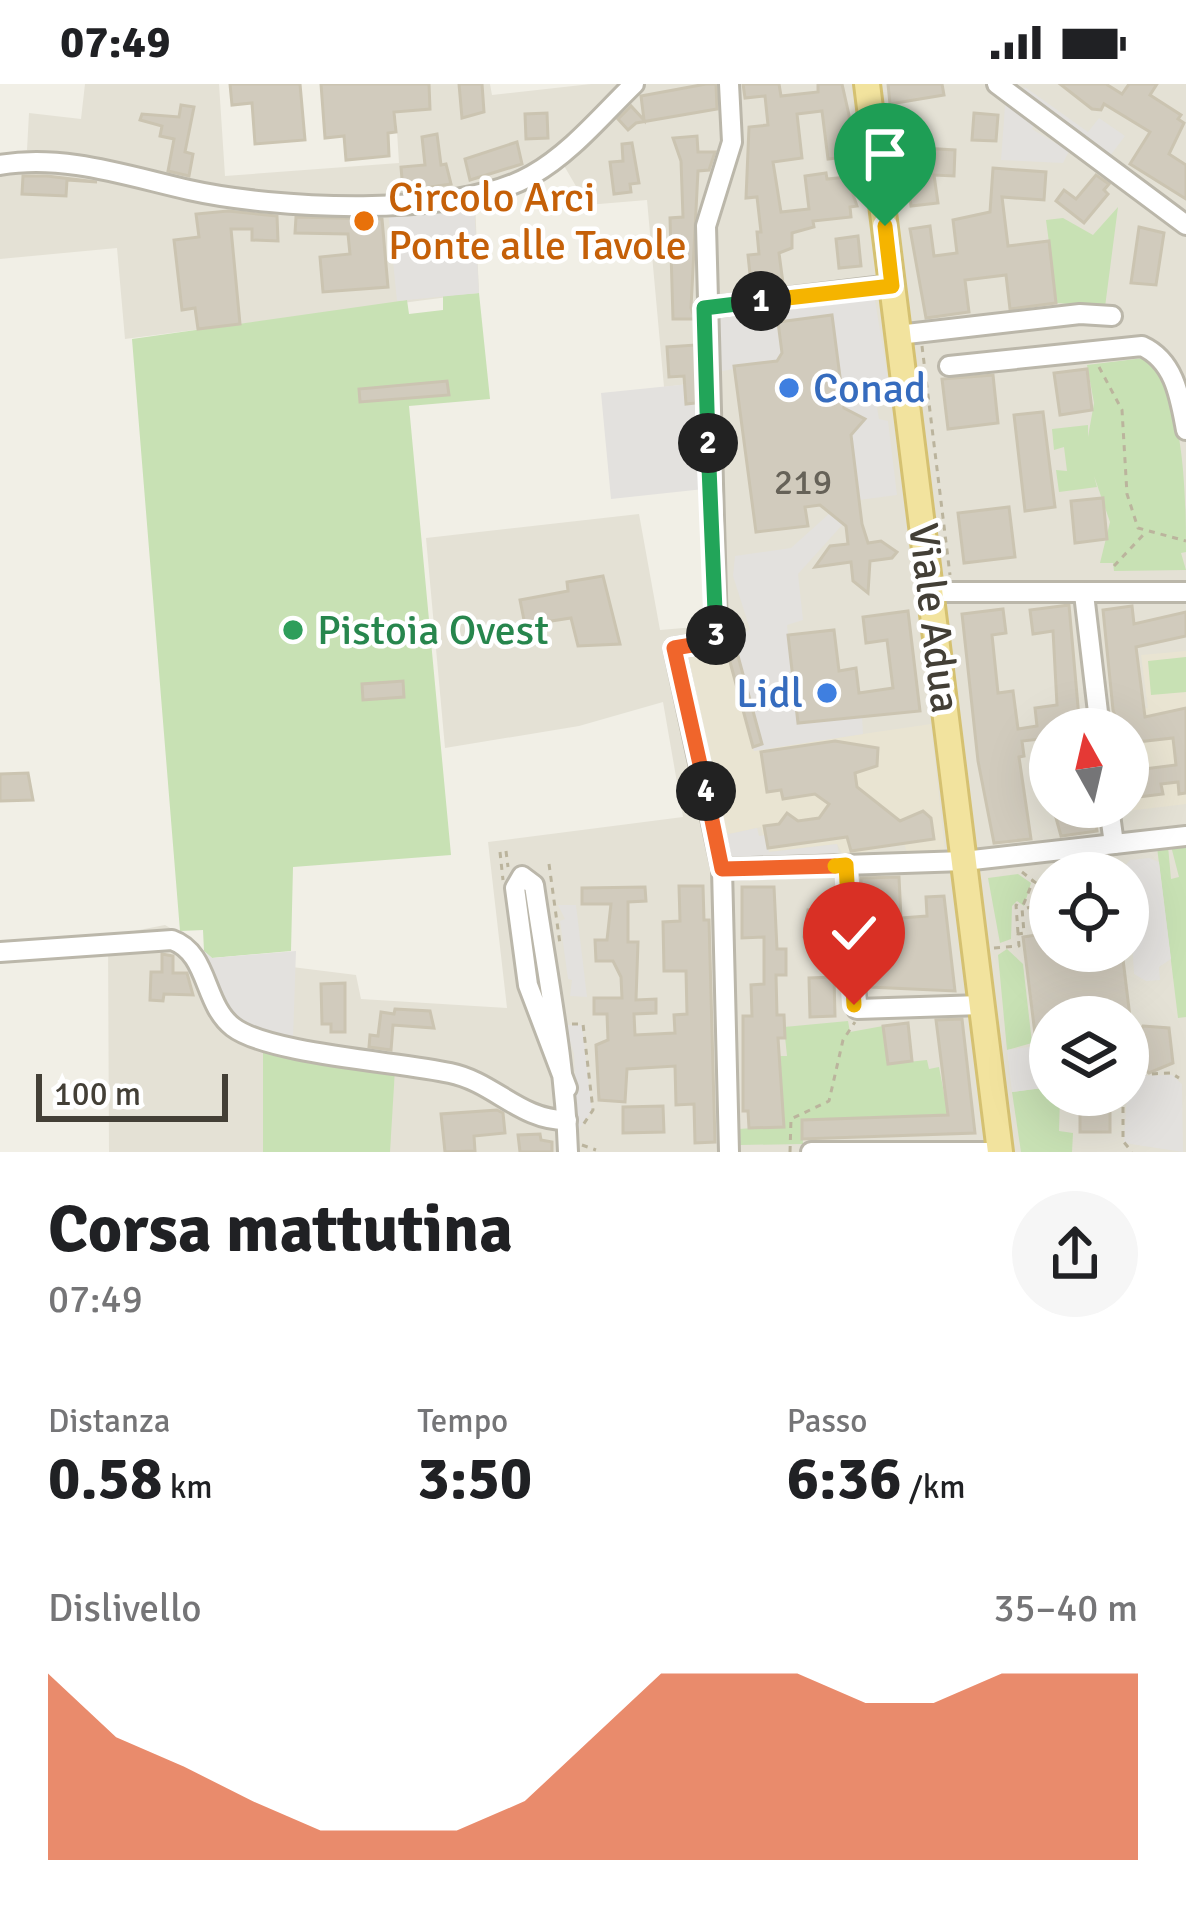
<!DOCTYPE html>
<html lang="it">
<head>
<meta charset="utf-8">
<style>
  body { margin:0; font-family:Signika,sans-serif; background:#f6f6f6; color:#202124; height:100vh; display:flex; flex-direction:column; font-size:45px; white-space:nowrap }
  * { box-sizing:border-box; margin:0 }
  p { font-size:39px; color:#757577 }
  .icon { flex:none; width:66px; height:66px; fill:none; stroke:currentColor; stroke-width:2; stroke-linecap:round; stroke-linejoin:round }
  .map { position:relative; height:1068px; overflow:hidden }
  .details { display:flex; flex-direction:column; background:#fff; flex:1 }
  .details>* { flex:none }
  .needle { width:78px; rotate:352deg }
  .buttons { position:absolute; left:1029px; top:624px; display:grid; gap:24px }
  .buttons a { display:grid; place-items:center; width:120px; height:120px; border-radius:50%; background:#fff; box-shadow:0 12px 48px #0002; font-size:60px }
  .scale { position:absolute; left:36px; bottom:30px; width:192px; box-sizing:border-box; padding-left:12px; border:6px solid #433f36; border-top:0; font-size:33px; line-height:42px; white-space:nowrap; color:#433f36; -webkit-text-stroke:9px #fff; paint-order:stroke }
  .pin { position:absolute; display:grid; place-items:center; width:102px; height:102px; color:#fff; margin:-123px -51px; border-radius:50% 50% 50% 0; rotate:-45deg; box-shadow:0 0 12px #0007 }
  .pin .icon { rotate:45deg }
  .km { position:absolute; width:60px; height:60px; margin:-30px; border-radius:50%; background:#222; color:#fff; font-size:33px; line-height:60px; text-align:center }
  .round { display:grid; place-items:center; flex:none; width:126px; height:126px; border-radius:63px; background:#f6f6f6 }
  .head { display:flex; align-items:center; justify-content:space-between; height:204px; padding:0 48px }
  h1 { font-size:66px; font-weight:700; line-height:90px }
  .stats { display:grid; grid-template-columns:repeat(3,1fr); gap:18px; height:204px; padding:12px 48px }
  .stats div { display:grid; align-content:center }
  .stats b { font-size:60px; font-weight:700 }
  .stats small { font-size:33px; font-weight:400 }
  .stats p { font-size:33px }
  .chart { height:336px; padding:24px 48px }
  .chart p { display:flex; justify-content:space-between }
  .chart svg { width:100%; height:216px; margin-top:12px; fill:#e05b2e; opacity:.7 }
  .status { display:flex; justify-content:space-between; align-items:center; height:84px; padding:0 60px; background:#fff; direction:ltr }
  .status svg { height:33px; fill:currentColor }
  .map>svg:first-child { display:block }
  .residential { fill:#e4e1d5; fill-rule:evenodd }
  .education { fill:#e9e4d2 }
  .green { fill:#c8e1b4 }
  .parking { fill:#e3e1de }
  .building { fill:#d1cbbd; stroke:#cbc4b1; stroke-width:3 }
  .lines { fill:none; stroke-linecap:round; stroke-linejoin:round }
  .minor-casing { stroke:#bbb7aa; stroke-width:24 }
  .major-casing { stroke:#d5c171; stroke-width:30 }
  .path { stroke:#bbb49d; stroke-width:3; stroke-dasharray:6 6; stroke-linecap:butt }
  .minor { stroke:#fff; stroke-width:18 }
  .major { stroke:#f2e39e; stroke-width:24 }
  .split-1-casing { stroke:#fff; stroke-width:24 }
  .split-2-casing { stroke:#fff; stroke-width:24 }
  .split-3-casing { stroke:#fff; stroke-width:24 }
  .split-4-casing { stroke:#fff; stroke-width:24 }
  .split-5-casing { stroke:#fff; stroke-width:24 }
  .split-6-casing { stroke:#fff; stroke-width:24 }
  .split-1 { stroke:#f5b400; stroke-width:15 }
  .split-2 { stroke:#22a559; stroke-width:15 }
  .split-3 { stroke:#22a559; stroke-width:15 }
  .split-4 { stroke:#f0652b; stroke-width:15 }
  .split-5 { stroke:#f0652b; stroke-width:15 }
  .split-6 { stroke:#f5b400; stroke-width:15 }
  .food-dot { fill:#e8710a; stroke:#fff; stroke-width:4.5 }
  .shop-dot { fill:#3f7fe0; stroke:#fff; stroke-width:4.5 }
  .leisure-dot { fill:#2e9e5b; stroke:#fff; stroke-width:4.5 }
  .labels { text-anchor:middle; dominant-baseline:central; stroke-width:9; stroke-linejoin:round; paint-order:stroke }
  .number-label { font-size:36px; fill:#666258 }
  .food-label { font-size:42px; fill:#c56008; stroke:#fff; text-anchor:start }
  .shop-label { font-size:42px; fill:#366cbe; stroke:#fff; text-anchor:start }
  .street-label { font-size:42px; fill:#433f36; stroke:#fff }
  .leisure-label { font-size:42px; fill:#27864d; stroke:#fff; text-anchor:start }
</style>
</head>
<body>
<div class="status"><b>07:49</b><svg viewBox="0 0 49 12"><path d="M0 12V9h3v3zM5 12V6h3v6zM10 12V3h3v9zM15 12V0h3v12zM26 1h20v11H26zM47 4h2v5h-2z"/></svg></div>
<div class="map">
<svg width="1186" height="1068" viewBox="0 0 1186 1068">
  <rect width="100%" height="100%" fill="#f1efe6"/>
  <!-- residential -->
  <path class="residential" d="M85 0H219L225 92 399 79 394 0H490L492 11 591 0H1186V1068H109L108 852 165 841 198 860 231 925 292 883 356 891 361 915 507 924 488 758 683 733 663 618 579 642 445 664 426 454 639 430 660 546 707 542 704 405 698 299 664 303 647 116 587 121 563 80 520 108 475 118 479 209 125 255 117 164 0 175V71L27 66 29 29 81 35ZM1050 645H1128V723H1050ZM1050 789H1128V867H1050ZM1050 933H1128V1011H1050Z"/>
  <!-- education -->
  <g class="education">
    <path d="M725 561 754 666 931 640 945 767 907 768 904 759 844 773 837 760 768 768 761 743 720 752 684 570Z"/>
    <path d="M1186 567V720L1119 728 1118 723H1128V645H1109L1108 629 1148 624 1141 571Z"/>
  </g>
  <!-- green -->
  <g class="green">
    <path d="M1118 123 1105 223 1057 219 1046 136 1063 134 1093 151Z"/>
    <path d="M479 209 490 315 409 322 451 771 293 783 291 867 212 874 204 867 203 846 180 847 132 255 407 216 409 230 443 226V212Z"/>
    <path d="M1144 274C1186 305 1186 419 1186 468L1181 469 1186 486 1114 487 1113 479H1100L1110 438 1094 392 1097 403 1059 408 1056 386 1067 387 1064 363 1054 366 1052 345 1088 341V353L1094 319 1087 281Z"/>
    <path d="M1186 573V608L1151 611 1148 577Z"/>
    <path d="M1186 760V933L1178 934 1157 763 1168 762 1171 795 1179 793 1171 762Z"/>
    <path d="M1018 790 1031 799 1024 822 1017 817 1012 822 1011 855 1000 859 988 794Z"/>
    <path d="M1007 865 1023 880 1032 959 1007 966 998 871Z"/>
    <path d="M848 937 850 948 883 942 888 980 927 976 929 985 939 983 948 1030 802 1036 803 1060 740 1061 739 1045 784 1042 779 972H787L784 943Z"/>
    <path d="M263 961 395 985 390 1068H263Z"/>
    <path d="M1050 1003V1011H1073L1060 1012 1059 1047 1073 1049 1072 1068H1021L1012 1008Z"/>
  </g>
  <!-- parking -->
  <g class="parking">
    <path d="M1025 3 1088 48 1099 34 1125 52 1110 72 1020 9Z"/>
    <path d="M1010 18 1035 39 1032 45 1069 67 1063 79 1001 76 1005 22Z"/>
    <path d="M474 118 479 209 397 217 388 127Z"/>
    <path d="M874 210 890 308 879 310 876 318 879 335 888 337 897 411 859 416 832 232 779 238 782 269 777 277 717 288 715 231Z"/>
    <path d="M699 299 704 405 611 415 601 309Z"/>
    <path d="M830 429 843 440 798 490 803 536 787 541 798 639 862 632 863 650 754 667 725 561 750 545 733 492 735 472 791 464Z"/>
    <path d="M757 744 759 752 766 751 769 768 837 760 839 770 769 776 725 774 720 752Z"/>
    <path d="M1149 774 1159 778 1171 875 1159 883 1160 896 1146 897 1134 890 1128 789 1122 785 1130 776Z"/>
    <path d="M558 821H576L587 913 570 912 572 896 568 895 560 837 565 835Z"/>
    <path d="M204 867 212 874 296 867 293 955 261 947 232 929Z"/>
    <path d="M565 941H582L592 1027 577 1048 574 970Z"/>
    <path d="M1050 960V1003L1012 1008 1007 966Z"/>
    <path d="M1172 991 1182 1000 1183 1068 1124 1059 1128 992Z"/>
  </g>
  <!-- building -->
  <g class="building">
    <path d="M230 0H300L305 56 255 60 252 19 232 21Z"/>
    <path d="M321 0H429L430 25 394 28 396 48 388 49 389 72 346 76 344 52 325 54Z"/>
    <path d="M459 0H482L484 28 462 34Z"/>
    <path d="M706 0H716L717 25 636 39 628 46 618 35 631 22 644 36 641 12Z"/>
    <path d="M743 0H779L781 12 818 8V0H842L849 31 853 72 828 75 822 27 797 30 802 74 773 78 781 128 809 125 805 92 826 89 827 95 847 93 857 122 850 123 851 133 813 137 814 143 792 149V164L779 169 783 199 751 200 748 171 759 170 757 148H761L757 113 746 114 749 43 768 41 765 12 745 14Z"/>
    <path d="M888 0H942L944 11 890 20Z"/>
    <path d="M1060 0H1106L1122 10 1129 0H1157L1150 11 1181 31 1178 35 1184 39 1169 70 1186 81V115L1130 80 1150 48 1104 20 1101 26 1092 25Z"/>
    <path d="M181 21 194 23 185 68 193 70 189 92 168 87 174 55 160 52 162 42 140 36 142 30 179 33Z"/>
    <path d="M547 29 548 54 526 55 525 30Z"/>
    <path d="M974 29 998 31 996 57 972 56Z"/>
    <path d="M437 50 441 81 446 80 451 100 403 107 401 83 425 81 422 53Z"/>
    <path d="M697 52 698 68H715L709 86 698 87 691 224 695 235H673L670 134 683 133 681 77 673 54Z"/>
    <path d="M517 58 522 80 470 96 465 75Z"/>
    <path d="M632 59 639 99 630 100 631 108 614 110 610 78 623 77 622 60Z"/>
    <path d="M904 63 955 66 954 92 934 91 938 119 911 122Z"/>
    <path d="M993 84 1046 88 1044 116 1002 113 1008 162 1049 157 1056 219 1010 225 1006 191 965 196 969 228 926 234 910 145 930 142 934 172 957 169 953 136 990 128Z"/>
    <path d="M1096 91 1109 100 1104 106 1108 110 1084 139 1056 117 1064 106 1076 115Z"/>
    <path d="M23 92H47L97 98 67 96 66 112 22 110Z"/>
    <path d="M228 127 277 132 278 157 252 156V145H231L240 240 198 245 195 224 182 226 174 156 199 153 196 130Z"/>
    <path d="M296 133 382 135 388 203 323 208 320 173 350 170 348 150 295 149Z"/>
    <path d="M1139 143 1164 149 1156 201 1131 199Z"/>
    <path d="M858 152 861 182 839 184 836 155Z"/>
    <path d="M832 231 844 324 865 335 851 351 862 440 868 459 881 457 897 468 892 474 870 477 868 509 853 497 851 478 815 483 830 462 848 460 846 442 820 421 805 423 808 442 756 448 734 282 777 277 782 269 778 238Z"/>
    <path d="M695 261 696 319 686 320 684 292 669 293 667 263Z"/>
    <path d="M1087 285 1092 326 1060 331 1054 289Z"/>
    <path d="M993 291 998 339 948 345 942 295Z"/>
    <path d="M447 297 449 311 360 318 359 305Z"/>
    <path d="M1043 328 1055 423 1025 427 1014 331Z"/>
    <path d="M1103 414 1107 455 1075 459 1071 417Z"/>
    <path d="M1009 423 1015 473 964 479 958 429Z"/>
    <path d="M603 492 620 560 578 562 571 534 525 541 520 516 568 507 567 498Z"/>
    <path d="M1069 521 1080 645H1050V654L1022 657 1024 672 1019 673 1031 755 994 759 978 677 962 530 1003 525 1006 549 992 551 998 609 1013 607 1018 645 1037 642 1035 624 1057 621 1053 547 1033 550 1030 526Z"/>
    <path d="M1132 522 1134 540 1186 528V552L1136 563 1145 633 1186 624V709L1179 710 1178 698 1161 700 1163 710 1130 714 1128 687 1176 681 1173 654 1128 659V645H1120L1113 626 1103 526Z"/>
    <path d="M908 527 920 627 798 639 788 551 834 546 839 587 856 584 859 609 893 604 887 556 866 559 863 533Z"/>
    <path d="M735 561 762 660 753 663 726 563Z"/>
    <path d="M403 597 404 613 363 616 362 600Z"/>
    <path d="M835 657 878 664 877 682 855 689 857 703 900 737 923 727 931 734 934 755 851 767 847 753 768 764 764 742 779 740 787 729 798 737 819 734 829 720 815 710 783 715 781 706 767 708 761 668Z"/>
    <path d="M28 689 33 716 0 717V690Z"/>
    <path d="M1053 723H1093L1097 747 1061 752Z"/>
    <path d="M899 793 901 834 927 832 926 813 944 812 955 907 869 903 871 871 885 870 883 819 862 820 861 794Z"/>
    <path d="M679 802H703L704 836H709L715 1058 695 1059 694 1020 676 1021 675 982 627 985 625 1018 599 1016 596 961 608 956 607 930H594V914H622L621 893 613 877H596L595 856H607L611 820H582V804L645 803 646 817 628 818V858H638L636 916 656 915V929L634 930 635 951 675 949 674 931 687 930 686 887H664L663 838 680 837Z"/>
    <path d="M742 803H774L777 865H786V891H776L777 931H784L785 954H778L784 1043 749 1044 748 1027H743V932H752L751 901 764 900V853L742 854Z"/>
    <path d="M830 825 831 861 809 862 804 853 808 826Z"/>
    <path d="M1050 849V867H1122L1130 933H1050V948L1035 950 1023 853Z"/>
    <path d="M162 870 173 872V889H187L193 911 164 910 163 917 150 916 151 888H162Z"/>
    <path d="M834 893 835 932 810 933 809 894Z"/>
    <path d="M345 899V948H331V940H322L321 900Z"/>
    <path d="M395 925 430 927 434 944 393 941 391 966 369 963 370 951 378 952 381 928 394 930Z"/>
    <path d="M962 935 975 1049 802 1055V1036L948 1031 936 936Z"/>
    <path d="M908 939 912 977 888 980 883 942Z"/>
    <path d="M1143 942 1169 944 1173 979 1149 989 1128 972Z"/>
    <rect x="1080" y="1016" width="30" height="32"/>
    <path d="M663 1022 664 1048 623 1049V1023Z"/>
    <path d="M497 1026 503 1029 505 1049 474 1052 475 1067 445 1068 441 1030Z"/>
    <path d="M540 1050 541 1056 552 1058V1068H520L518 1051Z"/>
  </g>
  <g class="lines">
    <!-- minor casing -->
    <g class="minor-casing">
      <g id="minor">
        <path d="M729 0 732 58 706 142 717 547 710 558 674 564 722 785 729 1068"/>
        <path d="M997 0 1186 141"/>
        <path d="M0 81C64 70 127 92 189 106 273 125 456 135 532 91 571 69 602 31 634 0"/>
        <path d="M704 224 892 201"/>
        <path d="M898 251 1080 230 1112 232"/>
        <path d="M949 282 1142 262C1175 277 1180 314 1186 346"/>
        <path d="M930 508H1186"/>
        <path d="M1084 510 1100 645"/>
        <path d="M1109 723 1114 760"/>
        <path d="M846 781 857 925 982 921"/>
        <path d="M722 785 964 777 1186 752"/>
        <path d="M0 868 172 856C209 869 203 920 233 943 268 970 401 978 450 989 494 998 521 1037 567 1036"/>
        <path d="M567 1004 528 901 515 804 522 792 534 801C547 891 565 977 568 1068"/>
        <path d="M811 1068H987"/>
      </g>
    </g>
    <!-- major casing -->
    <g class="major-casing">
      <path id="major" d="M867 0 1000 1068"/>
    </g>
    <!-- path -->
    <g class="path">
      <path d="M922 262 950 491"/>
      <path d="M1099 283 1122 326 1127 410 1138 444 1186 457"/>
      <path d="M1114 482 1145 449"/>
      <path d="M506 767 508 783"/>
      <path d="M500 768 503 796"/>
      <path d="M549 780 560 860"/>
      <path d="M1022 788 1050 810"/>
      <path d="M1039 799 1050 806"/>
      <path d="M1027 824 1050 818"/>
      <path d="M1018 849 1016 821 1022 824"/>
      <path d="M994 864 1019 862 1018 850 1024 849 1022 824 1033 797"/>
      <path d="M572 940H583L593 1026 583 1041"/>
      <path d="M1128 991 1171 989 1179 994"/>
      <path d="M1123 1011V1057L1132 1068"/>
      <path d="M582 1061 596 1066"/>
      <path d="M790 1068 791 1035 829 1017 843 956 855 938"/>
    </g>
    <!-- minor -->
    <use href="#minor" class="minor"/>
    <!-- major -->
    <use href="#major" class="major"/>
  </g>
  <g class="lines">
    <!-- split-1 casing -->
    <g class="split-1-casing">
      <path id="split-1" d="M761 217 892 202 885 142"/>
    </g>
    <!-- split-2 casing -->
    <g class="split-2-casing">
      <path id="split-2" d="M708 359 704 224 761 217"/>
    </g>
    <!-- split-3 casing -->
    <g class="split-3-casing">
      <path id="split-3" d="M708 359 716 551"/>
    </g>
    <!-- split-4 casing -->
    <g class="split-4-casing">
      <path id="split-4" d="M706 707 674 564 710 558 716 551"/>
    </g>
    <!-- split-5 casing -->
    <g class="split-5-casing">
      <path id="split-5" d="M706 707 722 785 835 782"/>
    </g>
    <!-- split-6 casing -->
    <g class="split-6-casing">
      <path id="split-6" d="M835 782 846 781 854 921"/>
    </g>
    <!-- split-1 -->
    <use href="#split-1" class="split-1"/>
    <!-- split-2 -->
    <use href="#split-2" class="split-2"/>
    <!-- split-3 -->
    <use href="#split-3" class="split-3"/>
    <!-- split-4 -->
    <use href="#split-4" class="split-4"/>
    <!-- split-5 -->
    <use href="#split-5" class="split-5"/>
    <!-- split-6 -->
    <use href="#split-6" class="split-6"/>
  </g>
  <!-- markers -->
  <circle class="food-dot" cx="364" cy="137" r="12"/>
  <g class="shop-dot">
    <circle cx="789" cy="304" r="12"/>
    <circle cx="827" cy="609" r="12"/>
  </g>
  <circle class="leisure-dot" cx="293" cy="546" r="12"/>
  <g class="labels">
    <!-- number labels -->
    <g class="number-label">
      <text x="803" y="398">219</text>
    </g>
    <!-- food labels -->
    <g class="food-label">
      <text x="388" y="113">Circolo Arci<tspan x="388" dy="48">Ponte alle Tavole</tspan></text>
    </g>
    <!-- shop labels -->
    <g class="shop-label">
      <text x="813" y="304">Conad</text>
      <text x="803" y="609" text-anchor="end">Lidl</text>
    </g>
    <!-- street labels -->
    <g class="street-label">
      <text transform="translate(934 534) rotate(83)">Viale Adua</text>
    </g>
    <!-- leisure labels -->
    <g class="leisure-label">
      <text x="317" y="546">Pistoia Ovest</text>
    </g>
  </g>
</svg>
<div class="buttons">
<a><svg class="needle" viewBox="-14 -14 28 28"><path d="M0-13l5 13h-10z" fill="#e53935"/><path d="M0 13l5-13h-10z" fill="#757577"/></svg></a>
<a><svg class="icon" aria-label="locate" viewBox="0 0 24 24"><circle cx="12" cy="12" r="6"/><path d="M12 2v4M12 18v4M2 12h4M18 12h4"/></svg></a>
<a><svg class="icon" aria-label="layers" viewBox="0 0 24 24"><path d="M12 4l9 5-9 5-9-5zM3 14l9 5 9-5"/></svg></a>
</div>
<div class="scale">100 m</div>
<div class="pin" style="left:885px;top:142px;background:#1e9e55"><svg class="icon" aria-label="arrive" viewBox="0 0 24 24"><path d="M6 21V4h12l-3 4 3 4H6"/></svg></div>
<div class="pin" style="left:854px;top:921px;background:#d93025"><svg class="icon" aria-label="check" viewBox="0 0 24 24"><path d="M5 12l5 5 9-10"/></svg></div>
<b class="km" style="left:761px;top:217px">1</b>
<b class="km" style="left:708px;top:359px">2</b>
<b class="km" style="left:716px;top:551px">3</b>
<b class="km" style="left:706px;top:707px">4</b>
</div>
<section class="details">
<div class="head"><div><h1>Corsa mattutina</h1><p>07:49</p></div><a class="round"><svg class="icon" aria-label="share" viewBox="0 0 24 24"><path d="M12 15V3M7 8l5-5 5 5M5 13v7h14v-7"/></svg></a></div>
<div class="stats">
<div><p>Distanza</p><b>0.58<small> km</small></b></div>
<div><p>Tempo</p><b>3:50</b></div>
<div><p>Passo</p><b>6:36<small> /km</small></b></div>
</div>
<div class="chart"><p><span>Dislivello</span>35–40 m</p>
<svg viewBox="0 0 160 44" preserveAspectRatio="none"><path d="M0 44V6L10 19L20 25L30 32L40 38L50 38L60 38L70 32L80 19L90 6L100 6L110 6L120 12L130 12L140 6L150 6L160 6V44z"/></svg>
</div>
</section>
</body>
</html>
